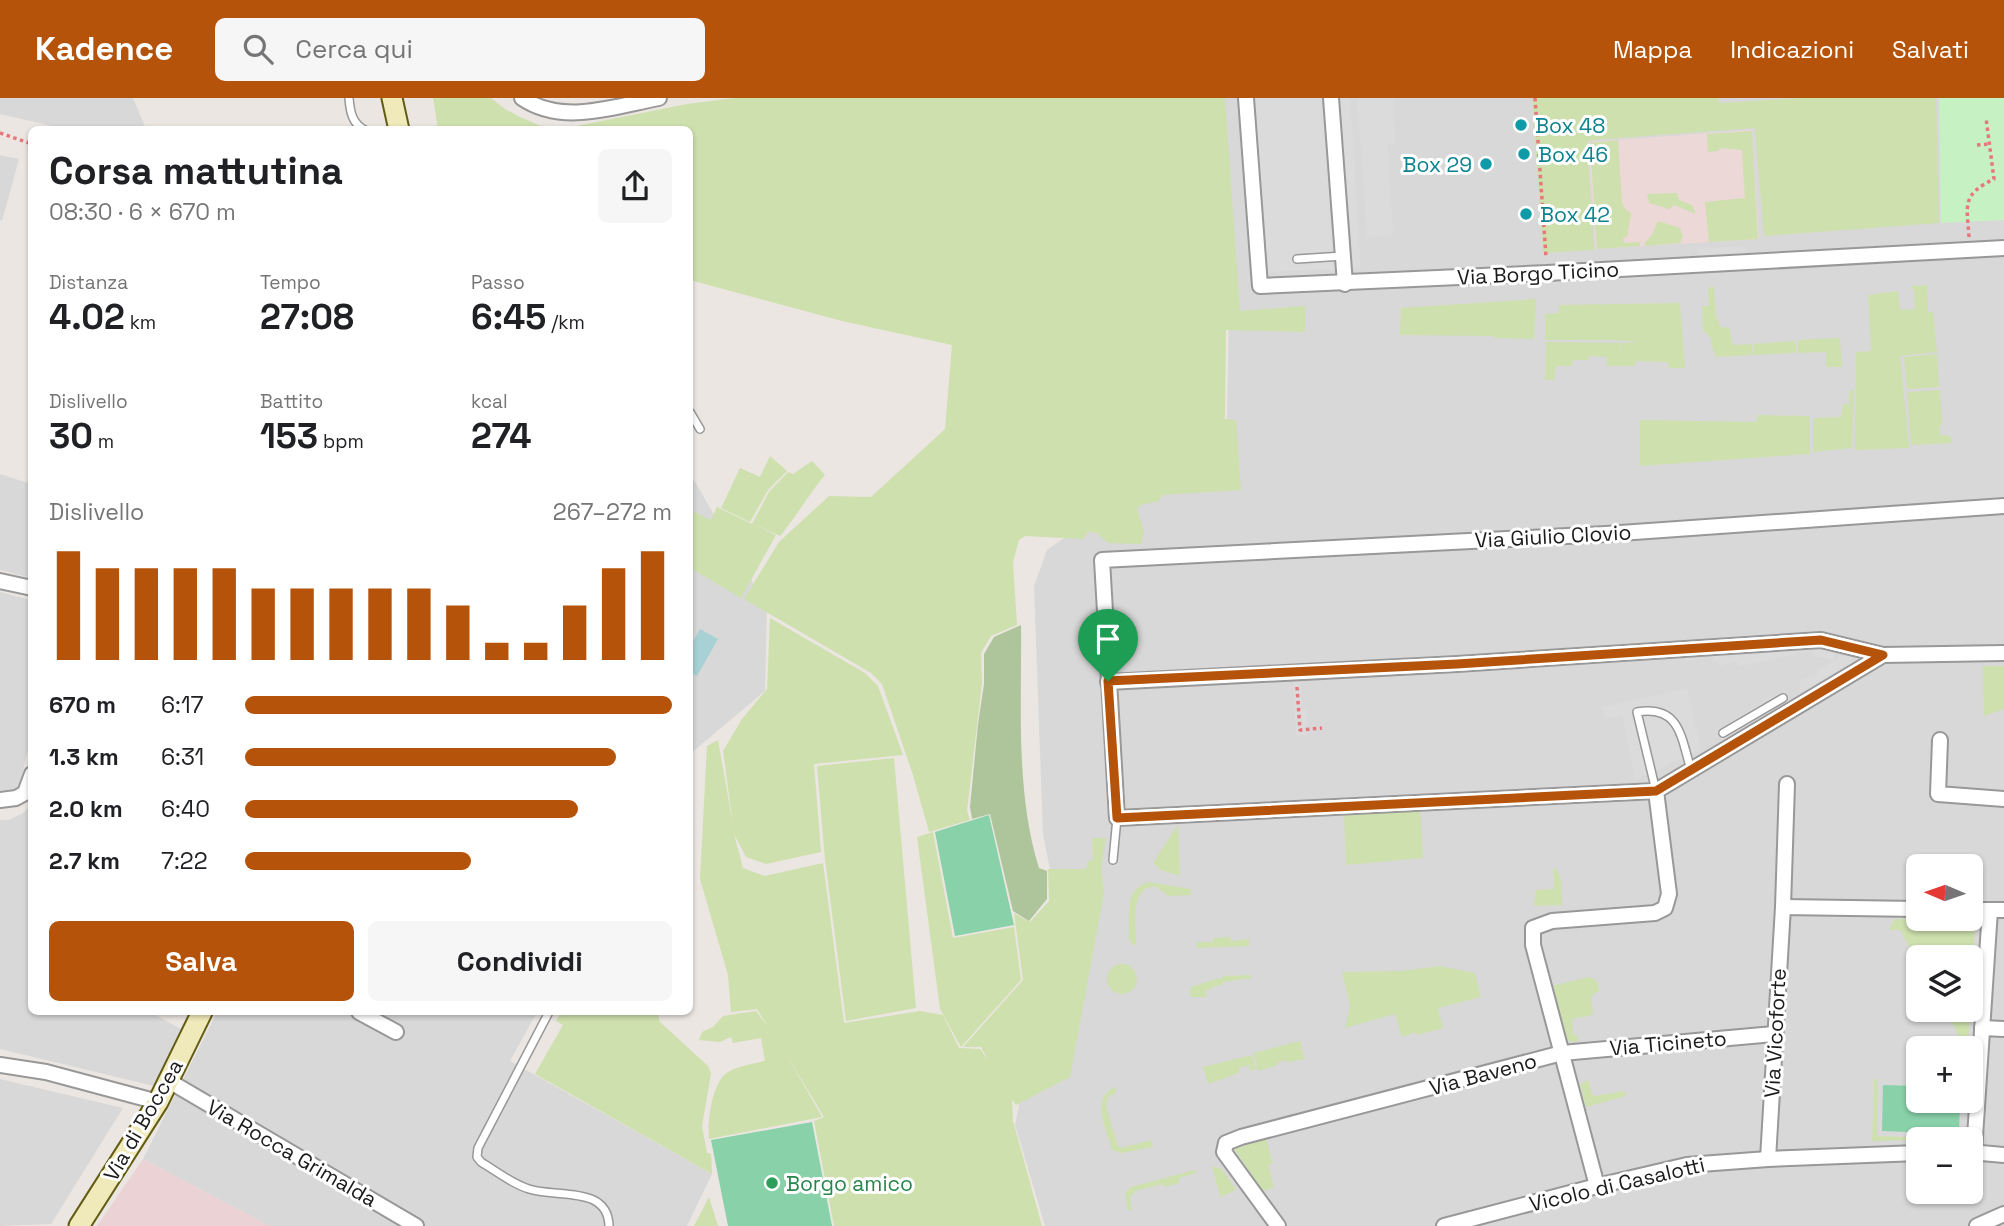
<!DOCTYPE html>
<html lang="it">
<head>
<meta charset="utf-8">
<style>
  body { margin:0; font-family:"Space Grotesk",sans-serif; background:#f6f6f6; color:#202124; height:100vh; display:flex; flex-direction:column; font-size:26px; white-space:nowrap }
  * { box-sizing:border-box; margin:0 }
  p { font-size:23px; color:#757577 }
  .icon { flex:none; width:38px; height:38px; fill:none; stroke:currentColor; stroke-width:2; stroke-linecap:round; stroke-linejoin:round }
  .map { position:relative; flex:1; overflow:hidden }
  .drawer { position:absolute; left:28px; top:28px; width:665px; height:889px; display:flex; flex-direction:column; background:#fff; border-radius:10px; box-shadow:0 2px 5px #0004 }
  .drawer>* { flex:none }
  .needle { width:46px; rotate:272deg }
  .controls { position:absolute; left:1906px; top:756px; display:grid; gap:14px }
  .controls a { display:grid; place-items:center; width:77px; height:77px; border-radius:10px; background:#fff; box-shadow:0 2px 5px #0004; font-size:35px }
  .pin { position:absolute; display:grid; place-items:center; width:60px; height:60px; color:#fff; margin:-72px -30px; border-radius:50% 50% 50% 0; rotate:-45deg; box-shadow:0 0 7px #0007 }
  .pin .icon { rotate:45deg }
  .round { display:grid; place-items:center; flex:none; width:74px; height:74px; border-radius:10px; background:#f6f6f6 }
  .overview { display:flex; align-items:center; justify-content:space-between; height:119px; padding:0 21px }
  h1 { font-size:38px; font-weight:600; line-height:52px }
  .stats { display:grid; grid-template-columns:repeat(3,1fr); gap:10px; height:119px; padding:7px 21px }
  .stats div { display:grid; align-content:center }
  .stats b { font-size:35px; font-weight:600 }
  .stats small { font-size:19px; font-weight:400 }
  .stats p { font-size:19px }
  .chart { height:196px; padding:14px 21px }
  .chart p { display:flex; justify-content:space-between }
  .chart svg { width:100%; height:126px; margin-top:7px; stroke:#b45309; stroke-width:6 }
  .button { display:flex; gap:14px; margin-top:auto; padding:14px 21px }
  .button a { flex:1; height:80px; border-radius:10px; background:#b45309; color:#fff; font-size:28px; font-weight:600; line-height:80px; text-align:center }
  .button a+a { background:#f6f6f6; color:#202124 }
  ul { padding:0 21px; list-style:none; font-size:23px }
  li { display:grid; grid-template-columns:112px 84px 1fr; align-items:center; height:52px }
  li i { height:18px; border-radius:9px; background:#b45309 }
  header { display:flex; align-items:center; gap:42px; box-sizing:border-box; height:98px; padding:0 35px; background:#b45309; color:#fff }
  header strong { font-size:33px }
  nav { display:flex; gap:38px; margin-inline-start:auto; font-size:24px }
  .search { width:490px; height:63px; background:#f6f6f6; display:flex; align-items:center; gap:18px; box-sizing:border-box; padding:0 24px; border-radius:10px; color:#757577; font-size:26px }
  .map>svg:first-child { display:block }
  .residential { fill:#d9d8d8; fill-rule:evenodd }
  .commercial { fill:#ead2d5 }
  .military { fill:#ecd8d6 }
  .grass { fill:#cee0ad }
  .forest { fill:#aec59b }
  .park { fill:#c6f1c2 }
  .pitch { fill:#88d1a9 }
  .parking { fill:#dbdbdb }
  .water { fill:#a7d1d4 }
  .lines { fill:none; stroke-linecap:round; stroke-linejoin:round }
  .service-casing { stroke:#989898; stroke-width:10 }
  .minor-casing { stroke:#989898; stroke-width:18 }
  .secondary-casing { stroke:#625d12; stroke-width:23 }
  .path { stroke:#e7767d; stroke-width:3.5; stroke-dasharray:3.5 3.5; stroke-linecap:butt }
  .service { stroke:#fff; stroke-width:7 }
  .minor { stroke:#fff; stroke-width:14 }
  .secondary { stroke:#f0eaba; stroke-width:19 }
  .route-casing { stroke:#fff; stroke-width:14 }
  .route { stroke:#b45309; stroke-width:9 }
  .culture-dot { fill:#0f9aa8; stroke:#fff; stroke-width:2.5 }
  .leisure-dot { fill:#2e9e5b; stroke:#fff; stroke-width:2.5 }
  .labels { text-anchor:middle; dominant-baseline:central; stroke-width:6; stroke-linejoin:round; paint-order:stroke }
  .culture-label { font-size:21px; fill:#0d838f; stroke:#fff; text-anchor:start }
  .street-label { font-size:21px; fill:#1b1b1b; stroke:#fff }
  .leisure-label { font-size:21px; fill:#27864d; stroke:#fff; text-anchor:start }
</style>
</head>
<body>
<header>
<strong>Kadence</strong>
<div class="search"><svg class="icon" aria-label="search" viewBox="0 0 24 24"><circle cx="10" cy="10" r="6"/><path d="M15 15l6 6"/></svg>Cerca qui</div>
<nav><a>Mappa</a><a>Indicazioni</a><a>Salvati</a></nav>
</header>
<div class="map">
<svg width="2004" height="1128" viewBox="0 0 2004 1128">
  <rect width="100%" height="100%" fill="#ebe6e1"/>
  <!-- residential -->
  <g class="residential">
    <path d="M0 0H133L146 31H65L0 16Z"/>
    <path d="M1197 0H2004V1128H1045L1015 1027 1037 918 1066 849 1043 737 1034 488 1047 452 1127 396 1226 367 1229 206ZM1918 768H1970V821H1918ZM1918 859H1970V912H1918ZM1918 950H1970V1003H1918ZM1918 1041H1970V1094H1918Z"/>
    <path d="M0 57 19 61 2 123 0 122Z"/>
    <path d="M690 375 767 509 765 593 690 656Z"/>
    <path d="M0 376 31 386V480L0 472Z"/>
    <path d="M0 494 31 502 32 634 19 690 0 693Z"/>
    <path d="M31 704 32 914H150L181 931 154 988 0 951V722H9L25 714Z"/>
    <path d="M217 914H537L510 963 712 1076 687 1128H270L143 1061Z"/>
    <path d="M0 981 123 1010 51 1126 0 1128Z"/>
  </g>
  <!-- commercial -->
  <path class="commercial" d="M143 1061 270 1128H97Z"/>
  <!-- military -->
  <path class="military" d="M1752 32 1759 141 1596 151 1588 44Z"/>
  <!-- grass -->
  <g class="grass">
    <path d="M433 0H491L505 11 520 19 541 28 561 31 687 6 734 0H1225L1240 213 1305 208V234L1226 232 1225 321 1236 322 1241 392 1162 397 1159 403 1141 407 1137 411 1144 434 1141 446 1108 445 1097 435 1088 434 1083 441 1025 438 1019 442 1013 464 1017 527 991 538 981 555 982 585 967 713 970 722 929 734 913 677 882 586 871 575 744 501 779 444 829 398 871 399 945 331 952 247 842 223 690 182V32L438 31Z"/>
    <path d="M1532 0H1718L1719 5 1800 0H1936L1939 125 1764 138 1755 30 1592 42 1587 44 1594 152 1543 155Z"/>
    <path d="M1752 33 1758 141 1709 144 1705 104 1745 100 1742 52 1720 50 1719 53 1708 54 1707 36Z"/>
    <path d="M1618 42 1622 105 1626 112 1631 115 1627 139 1623 140 1624 145 1640 144V148L1597 151 1590 45Z"/>
    <path d="M1677 95 1679 102 1692 107 1696 116 1674 107 1669 111 1649 105 1647 96Z"/>
    <path d="M1658 123 1680 130 1683 139 1680 145 1645 148V144L1652 137Z"/>
    <path d="M1927 187 1928 214H1933L1937 254 1900 258 1909 350 1855 352 1856 254 1871 253 1868 197 1898 193 1900 212 1915 211 1914 192 1912 191V188Z"/>
    <path d="M1714 189 1716 218 1721 229 1729 230 1733 247 1752 246 1753 257 1716 259 1712 249 1711 240 1703 233 1702 208H1709L1708 190Z"/>
    <path d="M1536 201 1534 241 1495 240 1493 238 1400 237 1401 210Z"/>
    <path d="M1680 205 1685 270H1669L1668 264 1636 263 1635 268H1607V259L1589 258 1588 262H1573L1572 268H1556L1554 282H1545L1546 244 1620 245V260L1621 245 1641 244 1613 242H1545V216L1559 215V207Z"/>
    <path d="M1840 240 1842 269H1826V254L1798 255V242Z"/>
    <path d="M1795 243V255L1754 257 1753 246Z"/>
    <path d="M1937 256 1939 289 1907 291 1904 259Z"/>
    <path d="M1850 292H1854L1852 350 1813 354V320L1841 319 1843 306H1849Z"/>
    <path d="M1940 292 1942 327H1940V337L1951 338 1952 345 1911 347 1907 294Z"/>
    <path d="M1758 317 1810 318V356L1640 368V322L1756 324Z"/>
    <path d="M770 358 787 373 768 392 750 424 721 410 740 370 760 379Z"/>
    <path d="M812 363 825 377C808 397 797 418 780 438L752 425 776 437 741 500 690 470V412L711 422 717 409 752 426 769 394 788 374 793 376Z"/>
    <path d="M770 520 865 575 878 588 903 657 814 666 821 754 766 766 746 759 734 736 743 770 765 778 823 765 844 925 920 913 943 917 959 950 980 951 988 962 981 949H963L1023 882 1014 815 1030 824 1049 803 1048 771H1086L1088 764 1093 761 1092 740H1106L1101 771 1104 795 1070 979 1016 1007 1012 1002 1013 1023 1042 1128H834L814 1023 824 1019 786 956 822 1019 709 1041C707 1024 712 983 728 974 738 968 753 966 765 963L761 940 733 945 731 939 720 944 699 942 702 934 713 929 723 918 756 913 768 929 757 911 731 914 728 877 700 781 707 648 718 642 733 727 723 653 742 621 767 591Z"/>
    <path d="M1983 568H2004V611L1984 618Z"/>
    <path d="M894 660 916 910 846 923 825 761 817 668Z"/>
    <path d="M1420 711 1423 760 1346 767 1344 715Z"/>
    <path d="M1178 727 1180 778 1161 772 1153 765Z"/>
    <path d="M933 734 953 840 1014 829 1021 882 961 949 940 911 917 739Z"/>
    <path d="M1553 770 1557 772 1561 780 1562 807 1534 808 1536 792 1554 791Z"/>
    <path d="M1148 784 1191 791V797L1168 798 1157 789C1129 785 1136 829 1136 846L1133 847C1127 841 1129 835 1129 826 1129 808 1127 791 1148 784Z"/>
    <path d="M1894 821 1975 823 1972 892 1970 859H1918V866L1901 833 1896 831 1891 833 1889 831Z"/>
    <path d="M1230 839 1231 843 1249 841V848L1197 850V844H1213V840Z"/>
    <circle cx="1122" cy="881" r="15"/>
    <path d="M1440 868 1475 875 1481 899 1438 910 1443 930 1417 937 1416 934 1402 939 1395 916 1345 930 1350 908 1342 874 1401 873Z"/>
    <path d="M1251 877V880L1223 884 1222 887 1215 888 1210 892 1206 891V899H1190L1191 889 1219 880 1220 882 1224 878Z"/>
    <path d="M1589 879 1597 883 1599 893 1593 896 1591 901 1593 917 1572 921 1573 937H1577L1578 943 1571 944 1567 941 1552 888Z"/>
    <path d="M1958 912H1970L1968 950H1938L1959 939 1948 916Z"/>
    <path d="M561 914H657L660 924 708 968 711 975 702 1028 707 1055 711 1056 712 1076 535 976 563 927 556 923Z"/>
    <path d="M1300 943 1302 950 1293 953 1302 951 1305 961 1288 964 1286 962 1278 964 1277 967 1258 973 1256 963 1258 962H1255L1254 955Z"/>
    <path d="M1252 957 1256 971 1250 973 1249 967 1239 970V975L1208 986 1203 969Z"/>
    <path d="M1874 981H1878L1877 1038 1964 1041 1872 1043Z"/>
    <path d="M1588 982 1592 996 1595 998 1624 993 1626 998 1586 1009 1580 986Z"/>
    <path d="M1115 989 1116 995 1108 999 1106 1008 1118 1048 1121 1050 1151 1042 1153 1049 1122 1055 1112 1052C1107 1032 1089 1000 1115 989Z"/>
    <path d="M1266 1041 1273 1065 1268 1067 1274 1089 1263 1093 1234 1051Z"/>
    <path d="M1212 1068 1222 1071 1236 1092 1220 1099Z"/>
    <path d="M1195 1072 1196 1075 1179 1080V1085L1164 1089 1163 1086 1135 1093 1130 1100 1132 1112H1128L1125 1095 1131 1089Z"/>
    <path d="M709 1099 718 1128H694Z"/>
  </g>
  <!-- forest -->
  <path class="forest" d="M1021 527C1022 607 1015 693 1039 770L1047 773V801L1029 823 1013 813 990 716 972 721 970 709 978 626 984 586V556L994 539Z"/>
  <!-- park -->
  <path class="park" d="M1939 0H2004V122L1941 125Z"/>
  <!-- pitch -->
  <g class="pitch">
    <path d="M989 717 1014 827 955 838 935 734Z"/>
    <path d="M1883 987 1918 988V1003H1960L1959 1036 1882 1033Z"/>
    <path d="M812 1024 832 1128H728L711 1042Z"/>
  </g>
  <!-- parking -->
  <g class="parking">
    <path d="M1253 0H1350L1361 170 1262 174Z"/>
    <path d="M1357 0H1393L1395 45 1388 46 1393 137 1367 139Z"/>
    <path d="M1744 148 1749 158 1702 161 1696 151Z"/>
    <path d="M1810 546 1836 549 1833 562 1814 558 1812 552 1739 569 1737 563 1720 568 1719 563 1713 564 1711 557 1685 564 1683 555Z"/>
    <path d="M1849 553 1852 561 1851 565 1800 595V582L1818 577 1817 573Z"/>
    <path d="M1293 579H1300L1302 612H1307L1308 637H1296Z"/>
    <path d="M1687 590 1701 652 1635 682 1622 618 1604 620 1602 609Z"/>
    <path d="M1772 597 1780 608 1723 642 1717 633Z"/>
  </g>
  <!-- water -->
  <path class="water" d="M700 531 718 541 697 578 690 574V549Z"/>
  <g class="lines">
    <!-- service casing -->
    <g class="service-casing">
      <g id="service">
        <path d="M349 0C350 13 352 26 365 32"/>
        <path d="M1297 161 1343 158"/>
        <path d="M690 314 700 331"/>
        <path d="M1723 635 1783 600"/>
        <path d="M1656 693 1637 614C1680 607 1681 639 1691 672"/>
        <path d="M1113 762 1117 720"/>
        <path d="M1970 899 1984 900"/>
        <path d="M549 914 478 1050 477 1059 481 1064C496 1073 512 1086 529 1091 556 1100 608 1087 609 1128"/>
      </g>
    </g>
    <!-- minor casing -->
    <g class="minor-casing">
      <g id="minor">
        <path d="M522 0C563 28 615 8 659 0"/>
        <path d="M1246 0 1260 188 1547 175 2004 150"/>
        <path d="M1331 0 1345 186"/>
        <path d="M0 483 32 490"/>
        <path d="M1108 584 1457 566 1821 542 1883 557 2004 555"/>
        <path d="M1940 642 1938 696 2004 701"/>
        <path d="M1656 693 1117 720 1102 462 1606 436 2004 408"/>
        <path d="M0 702 16 700 25 695 32 676"/>
        <path d="M1783 809 1787 686"/>
        <path d="M1970 812H2004"/>
        <path d="M359 914 396 934"/>
        <path d="M1982 930 2004 931"/>
        <path d="M0 967 46 974 158 1004"/>
        <path d="M169 983 416 1128"/>
        <path d="M1970 1054 2004 1057"/>
        <path d="M1974 1054 1990 812"/>
        <path d="M1768 1061 1783 809 1918 811"/>
        <path d="M1597 1088 1533 847V830L1552 823 1655 815 1665 810 1669 796 1656 693 1883 557"/>
        <path d="M1278 1128 1224 1054 1226 1045 1241 1039 1562 955 1774 936"/>
        <path d="M1444 1128 1597 1088 1687 1067 1768 1061 1918 1055"/>
        <path d="M1977 1128 2004 1116"/>
      </g>
    </g>
    <!-- secondary casing -->
    <g class="secondary-casing">
      <g id="secondary">
        <path d="M392 0 399 32"/>
        <path d="M79 1128 158 1004 202 914"/>
      </g>
    </g>
    <!-- path -->
    <g class="path">
      <path d="M1535 0 1546 159"/>
      <path d="M0 35 32 46"/>
      <path d="M1977 47 1989 46"/>
      <path d="M1969 139C1967 107 1961 97 1994 81L1986 20"/>
      <path d="M1297 589 1300 632 1322 630"/>
    </g>
    <!-- service -->
    <use href="#service" class="service"/>
    <!-- minor -->
    <use href="#minor" class="minor"/>
    <!-- secondary -->
    <use href="#secondary" class="secondary"/>
  </g>
  <g class="lines">
    <!-- route casing -->
    <g class="route-casing">
      <path id="route" d="M1821 542 1883 557 1656 693 1117 720 1108 583 1457 566Z"/>
    </g>
    <!-- route -->
    <use href="#route" class="route"/>
  </g>
  <!-- markers -->
  <g class="culture-dot">
    <circle cx="1521" cy="27" r="7"/>
    <circle cx="1524" cy="56" r="7"/>
    <circle cx="1486" cy="66" r="7"/>
    <circle cx="1526" cy="116" r="7"/>
  </g>
  <circle class="leisure-dot" cx="772" cy="1085" r="7"/>
  <g class="labels">
    <!-- culture labels -->
    <g class="culture-label">
      <text x="1535" y="27">Box 48</text>
      <text x="1538" y="56">Box 46</text>
      <text x="1472" y="66" text-anchor="end">Box 29</text>
      <text x="1540" y="116">Box 42</text>
    </g>
    <!-- street labels -->
    <g class="street-label">
      <text transform="translate(1538 175) rotate(-3)">Via Borgo Ticino</text>
      <text transform="translate(1553 438) rotate(-3)">Via Giulio Clovio</text>
      <text transform="translate(1775 935) rotate(-87)">Via Vicoforte</text>
      <text transform="translate(1668 945) rotate(-5)">Via Ticineto</text>
      <text transform="translate(1483 976) rotate(-15)">Via Baveno</text>
      <text transform="translate(143 1022) rotate(-60)">Via di Boccea</text>
      <text transform="translate(292 1055) rotate(30)">Via Rocca Grimalda</text>
      <text transform="translate(1617 1086) rotate(-13)">Vicolo di Casalotti</text>
    </g>
    <!-- leisure labels -->
    <g class="leisure-label">
      <text x="786" y="1085">Borgo amico</text>
    </g>
  </g>
</svg>
<div class="controls">
<a><svg class="needle" viewBox="-14 -14 28 28"><path d="M0-13l5 13h-10z" fill="#e53935"/><path d="M0 13l5-13h-10z" fill="#757577"/></svg></a>
<a><svg class="icon" aria-label="layers" viewBox="0 0 24 24"><path d="M12 4l9 5-9 5-9-5zM3 14l9 5 9-5"/></svg></a>
<a>+</a>
<a>−</a>
</div>
<div class="pin" style="left:1108px;top:583px;background:#1e9e55"><svg class="icon" aria-label="arrive" viewBox="0 0 24 24"><path d="M6 21V4h12l-3 4 3 4H6"/></svg></div>
<section class="drawer">
<div class="overview"><div><h1>Corsa mattutina</h1><p>08:30 · 6 × 670 m</p></div><a class="round"><svg class="icon" aria-label="share" viewBox="0 0 24 24"><path d="M12 15V3M7 8l5-5 5 5M5 13v7h14v-7"/></svg></a></div>
<div class="stats">
<div><p>Distanza</p><b>4.02<small> km</small></b></div>
<div><p>Tempo</p><b>27:08</b></div>
<div><p>Passo</p><b>6:45<small> /km</small></b></div>
</div>
<div class="stats">
<div><p>Dislivello</p><b>30<small> m</small></b></div>
<div><p>Battito</p><b>153<small> bpm</small></b></div>
<div><p>kcal</p><b>274</b></div>
</div>
<div class="chart"><p><span>Dislivello</span>267–272 m</p>
<svg viewBox="0 0 160 44" preserveAspectRatio="none"><path d="M5 44V6M15 44V12M25 44V12M35 44V12M45 44V12M55 44V19M65 44V19M75 44V19M85 44V19M95 44V19M105 44V25M115 44V38M125 44V38M135 44V25M145 44V12M155 44V6"/></svg>
</div>
<ul>
<li><b>670 m</b>6:17<i style="width:100%"></i></li>
<li><b>1.3 km</b>6:31<i style="width:87%"></i></li>
<li><b>2.0 km</b>6:40<i style="width:78%"></i></li>
<li><b>2.7 km</b>7:22<i style="width:53%"></i></li>
</ul>
<div class="button"><a>Salva</a><a>Condividi</a></div>
</section>
</div>
</body>
</html>
